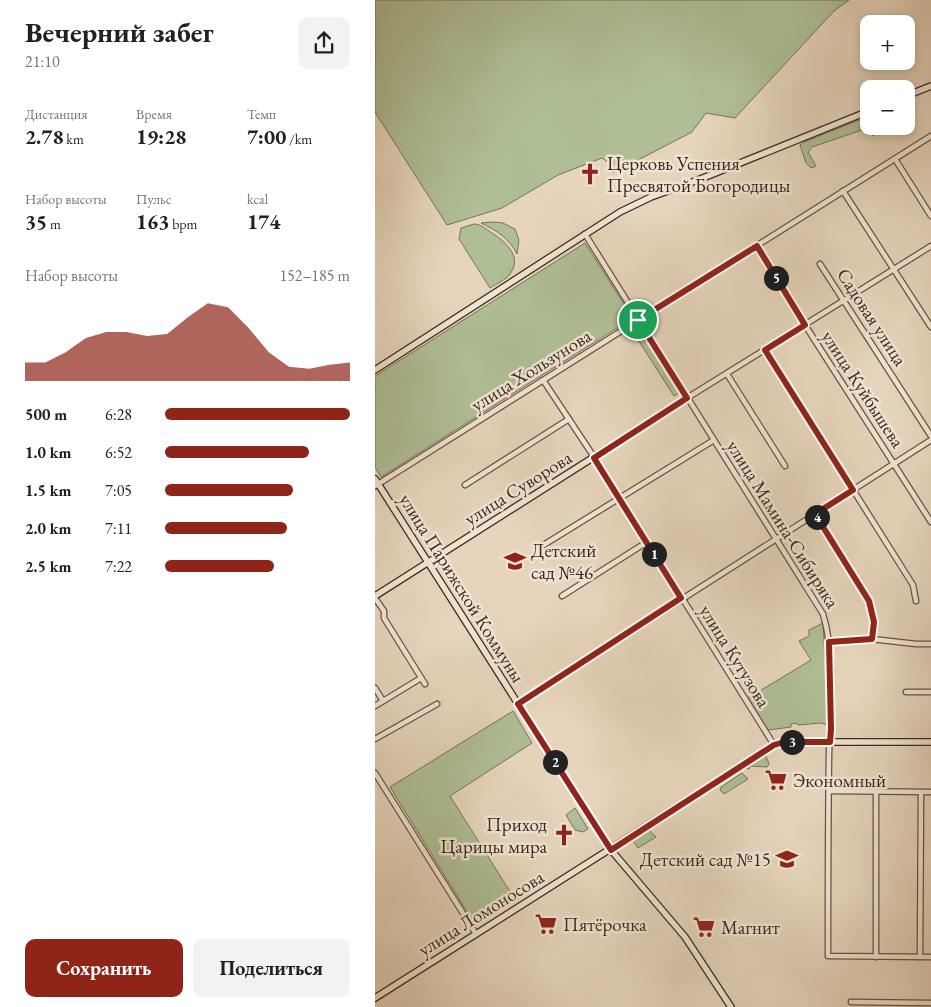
<!DOCTYPE html>
<html lang="ru">
<head>
<meta charset="utf-8">
<style>
  body { margin:0; font-family:"EB Garamond",serif; background:#f2f2f2; color:#202124; height:100vh; display:flex; flex-direction:column; font-size:19px; white-space:nowrap }
  * { box-sizing:border-box; margin:0 }
  p { font-size:16px; color:#757577 }
  .icon { flex:none; width:28px; height:28px; fill:none; stroke:currentColor; stroke-width:2; stroke-linecap:round; stroke-linejoin:round }
  .map { position:relative; flex:1; overflow:hidden }
  .drawer { display:flex; flex-direction:column; background:#fff; width:375px }
  .drawer>* { flex:none }
  .tools { position:absolute; left:485px; top:15px; display:grid; gap:10px }
  .tools a { display:grid; place-items:center; width:55px; height:55px; border-radius:10px; background:#fff; box-shadow:0 2px 8px #0003; font-size:25px }
  .pin { position:absolute; display:grid; place-items:center; width:42px; height:42px; color:#fff; margin:-21px; border:2px solid #fff; border-radius:50%; box-shadow:0 1px 5px #0007 }
  .km { position:absolute; width:25px; height:25px; margin:-12px; border-radius:50%; background:#222; color:#fff; font-size:14px; line-height:25px; text-align:center }
  .round { display:grid; place-items:center; flex:none; width:52px; height:52px; border-radius:10px; background:#f2f2f2 }
  .head { display:flex; align-items:center; justify-content:space-between; height:85px; padding:0 25px }
  h1 { font-size:28px; font-weight:700; line-height:38px }
  .stats { display:grid; grid-template-columns:repeat(3,1fr); gap:8px; height:85px; padding:5px 25px }
  .stats div { display:grid; align-content:center }
  .stats b { font-size:21px; font-weight:700 }
  .stats small { font-size:14px; font-weight:400 }
  .stats p { font-size:14px }
  .chart { height:140px; padding:10px 25px }
  .chart p { display:flex; justify-content:space-between }
  .chart svg { width:100%; height:90px; margin-top:5px; fill:#8f2418; opacity:.7 }
  .primary-button { display:flex; gap:10px; margin-top:auto; padding:10px 25px }
  .primary-button a { flex:1; height:58px; border-radius:10px; background:#8f2418; color:#fff; font-size:20px; font-weight:700; line-height:58px; text-align:center }
  .primary-button a+a { background:#f2f2f2; color:#202124 }
  ul { padding:0 25px; list-style:none; font-size:16px }
  li { display:grid; grid-template-columns:80px 60px 1fr; align-items:center; height:38px }
  li i { height:12px; border-radius:6px; background:#8f2418 }
  main { display:flex; flex:1; min-height:0 }
  .map>svg:first-child { display:block }
  .green { fill:#afbe95; stroke:#76735a }
  .lines { fill:none; stroke-linecap:round; stroke-linejoin:round }
  .street-casing { stroke:#665346; stroke-width:7 }
  .secondary-casing { stroke:#3c281f; stroke-width:8 }
  .street { stroke:#efe4d3; stroke-width:4.5 }
  .secondary { stroke:#efe4d3; stroke-width:5.5 }
  .route-casing { stroke:#fff; stroke-width:10 }
  .route { stroke:#8f2418; stroke-width:6 }
  .labels { text-anchor:middle; dominant-baseline:central; stroke-width:5; stroke-linejoin:round; paint-order:stroke }
  .poi-label { font-size:19px; fill:#3c281f; stroke:#efe4d3; text-anchor:start }
  .street-label { font-size:19px; fill:#3c281f; stroke:#efe4d3 }
</style>
</head>
<body>
<main>
<section class="drawer">
<div class="head"><div><h1>Вечерний забег</h1><p>21:10</p></div><a class="round"><svg class="icon" aria-label="share" viewBox="0 0 24 24"><path d="M12 15V3M7 8l5-5 5 5M5 13v7h14v-7"/></svg></a></div>
<div class="stats">
<div><p>Дистанция</p><b>2.78<small> km</small></b></div>
<div><p>Время</p><b>19:28</b></div>
<div><p>Темп</p><b>7:00<small> /km</small></b></div>
</div>
<div class="stats">
<div><p>Набор высоты</p><b>35<small> m</small></b></div>
<div><p>Пульс</p><b>163<small> bpm</small></b></div>
<div><p>kcal</p><b>174</b></div>
</div>
<div class="chart"><p><span>Набор высоты</span>152–185 m</p>
<svg viewBox="0 0 160 44" preserveAspectRatio="none"><path d="M0 44V35L10 35L20 30L30 23L40 20L50 20L60 22L70 21L80 13L90 6L100 8L110 18L120 30L130 37L140 38L150 36L160 35V44z"/></svg>
</div>
<ul>
<li><b>500 m</b>6:28<i style="width:100%"></i></li>
<li><b>1.0 km</b>6:52<i style="width:78%"></i></li>
<li><b>1.5 km</b>7:05<i style="width:69%"></i></li>
<li><b>2.0 km</b>7:11<i style="width:66%"></i></li>
<li><b>2.5 km</b>7:22<i style="width:59%"></i></li>
</ul>
<div class="primary-button"><a>Сохранить</a><a>Поделиться</a></div>
</section>
<div class="map">
<svg width="556" height="1007" viewBox="0 0 556 1007">
  <rect width="100%" height="100%" fill="#e6d5bc"/>
  <filter id="stains"><feTurbulence type="fractalNoise" baseFrequency=".004" numOctaves="4"/><feColorMatrix values="0 0 0 0 .2 0 0 0 0 .09 0 0 0 0 .02 0 0 0 .5 -.17"/></filter>
  <radialGradient id="worn" r=".72"><stop offset=".6" stop-color="#630" stop-opacity="0"/><stop offset="1" stop-color="#630" stop-opacity=".3"/></radialGradient>
  <!-- green -->
  <g class="green">
    <path d="M0 0H474L459 11 360 118 331 113 317 132 238 173 233 162 227 158 183 175 127 208 72 225 0 112Z"/>
    <path d="M484 120 493 121 494 126H497L500 133 498 136 496 132 487 130 437 147 433 152 441 166 436 168 431 163 425 145 429 142Z"/>
    <path d="M118 222 128 223 140 229 144 240 142 254C135 239 121 230 106 223Z"/>
    <path d="M99 224C106 224 114 231 120 235 133 244 147 258 135 274 131 280 121 284 115 288L84 239 86 228Z"/>
    <path d="M210 243 258 318 6 477 0 467V376Z"/>
    <path d="M262 330 266 337 269 336 305 392 299 396 258 332Z"/>
    <path d="M448 623 453 705 452 725 446 723 423 725 421 723 416 724V727L393 730 373 698 436 660 424 641 434 636V630Z"/>
    <path d="M138 711 157 743 75 796 139 898 99 923 15 787Z"/>
    <path d="M387 755 391 756 394 764 392 767 375 766 374 769 370 768V766Z"/>
    <path d="M367 773 373 779 349 794 345 790 346 787Z"/>
    <path d="M200 808 213 829 208 832 200 830 191 815Z"/>
    <path d="M273 829 281 837 263 848 257 839Z"/>
  </g>
  <g class="lines">
    <!-- street casing -->
    <g class="street-casing">
      <g id="street">
        <path d="M520 159 556 216"/>
        <path d="M468 191 556 327"/>
        <path d="M210 234 448 614C461 657 455 711 454 755 453 822 453 889 453 956L556 957"/>
        <path d="M382 246 430 325 556 522"/>
        <path d="M445 264 556 436"/>
        <path d="M390 350 538 585 541 601"/>
        <path d="M352 374 410 466"/>
        <path d="M168 380 219 457 399 745"/>
        <path d="M312 398 556 246"/>
        <path d="M90 485 194 419"/>
        <path d="M0 486 556 136"/>
        <path d="M440 514 494 601 499 622 497 639"/>
        <path d="M162 549 339 440"/>
        <path d="M187 596 272 542"/>
        <path d="M0 598 9 611V618L50 684"/>
        <path d="M454 642 497 639 541 644H556"/>
        <path d="M0 688 8 701"/>
        <path d="M531 692H556"/>
        <path d="M143 704 556 440"/>
        <path d="M0 706 46 678"/>
        <path d="M0 739 62 704"/>
        <path d="M0 773 101 934"/>
        <path d="M454 791 556 792"/>
        <path d="M501 792V957"/>
        <path d="M545 957 546 792"/>
        <path d="M476 1002 556 1003"/>
      </g>
    </g>
    <!-- secondary casing -->
    <g class="secondary-casing">
      <g id="secondary">
        <path d="M531 96 556 86"/>
        <path d="M0 370 245 212 276 197 323 180 494 111"/>
        <path d="M0 479 236 850 310 937 356 1007"/>
        <path d="M0 596 312 398"/>
        <path d="M0 998 399 745 409 742H556"/>
      </g>
    </g>
    <!-- street -->
    <use href="#street" class="street"/>
    <!-- secondary -->
    <use href="#secondary" class="secondary"/>
  </g>
  <g class="lines">
    <!-- route casing -->
    <g class="route-casing">
      <path id="route" d="M382 246 430 325 390 350 478 490 440 514 494 601 499 622 497 639 454 642 456 729 455 742H409L399 745 236 850 143 704 306 598 219 458 312 398 263 320Z"/>
    </g>
    <!-- route -->
    <use href="#route" class="route"/>
  </g>
  <!-- icons -->
  <defs>
    <g id="church-bare" transform="scale(1.725)"><path d="M-1.2-6h2.4v3.5h3.3v2.4h-3.3V6h-2.4V-.1h-3.3v-2.4h3.3Z" fill="#8f2418" stroke="#efe4d3" stroke-width="2.5" paint-order="stroke"/></g>
    <g id="school-bare" transform="scale(1.725)"><path d="M0-5L7-2L0 1L-7-2ZM-4 1L0 2.5L4 1V4Q0 6-4 4Z" fill="#8f2418" stroke="#efe4d3" stroke-width="2.5" paint-order="stroke"/></g>
    <g id="supermarket-bare" transform="scale(1.725)"><path d="M-6-5.5h2.5l.6 2H6L4.5 2H-2.5L-4.4-4H-6ZM-1.5 3.2a1.3 1.3 0 1 0 .1 0ZM3 3.2a1.3 1.3 0 1 0 .1 0Z" fill="#8f2418" stroke="#efe4d3" stroke-width="2.5" paint-order="stroke"/></g>
  </defs>
  <g fill-rule="evenodd">
    <use href="#church-bare" x="215" y="174"/>
    <use href="#school-bare" x="140" y="561"/>
    <use href="#supermarket-bare" x="401" y="780"/>
    <use href="#church-bare" x="189" y="835"/>
    <use href="#school-bare" x="412" y="859"/>
    <use href="#supermarket-bare" x="171" y="924"/>
    <use href="#supermarket-bare" x="329" y="927"/>
  </g>
  <g class="labels">
    <!-- poi labels -->
    <g class="poi-label">
      <text x="232" y="163">Церковь Успения<tspan x="232" dy="22">Пресвятой Богородицы</tspan></text>
      <text x="156" y="550">Детский<tspan x="156" dy="22">сад №46</tspan></text>
      <text x="418" y="780">Экономный</text>
      <text x="172" y="824" text-anchor="end">Приход<tspan x="172" dy="22">Царицы мира</tspan></text>
      <text x="396" y="859" text-anchor="end">Детский сад №15</text>
      <text x="188" y="924">Пятёрочка</text>
      <text x="346" y="927">Магнит</text>
    </g>
    <!-- street labels -->
    <g class="street-label">
      <text transform="translate(497 317) rotate(57)">Садовая улица</text>
      <text transform="translate(156 370) rotate(-32)">улица Хользунова</text>
      <text transform="translate(488 389) rotate(57)">улица Куйбышева</text>
      <text transform="translate(143 488) rotate(-32)">улица Суворова</text>
      <text transform="translate(408 524) rotate(58)">улица Мамина-Сибиряка</text>
      <text transform="translate(87 588) rotate(58)">улица Парижской Коммуны</text>
      <text transform="translate(360 656) rotate(58)">улица Кутузова</text>
      <text transform="translate(106 913) rotate(-32)">улица Ломоносова</text>
    </g>
  </g>
  <rect width="100%" height="100%" filter="url(#stains)"/>
  <rect width="100%" height="100%" fill="url(#worn)"/>
</svg>
<div class="tools">
<a>+</a>
<a>−</a>
</div>
<div class="pin" style="left:263px;top:320px;background:#1e9e55"><svg class="icon" aria-label="arrive" viewBox="0 0 24 24"><path d="M6 21V4h12l-3 4 3 4H6"/></svg></div>
<b class="km" style="left:279px;top:554px">1</b>
<b class="km" style="left:180px;top:762px">2</b>
<b class="km" style="left:417px;top:742px">3</b>
<b class="km" style="left:442px;top:517px">4</b>
<b class="km" style="left:401px;top:278px">5</b>
</div>
</main>
</body>
</html>
